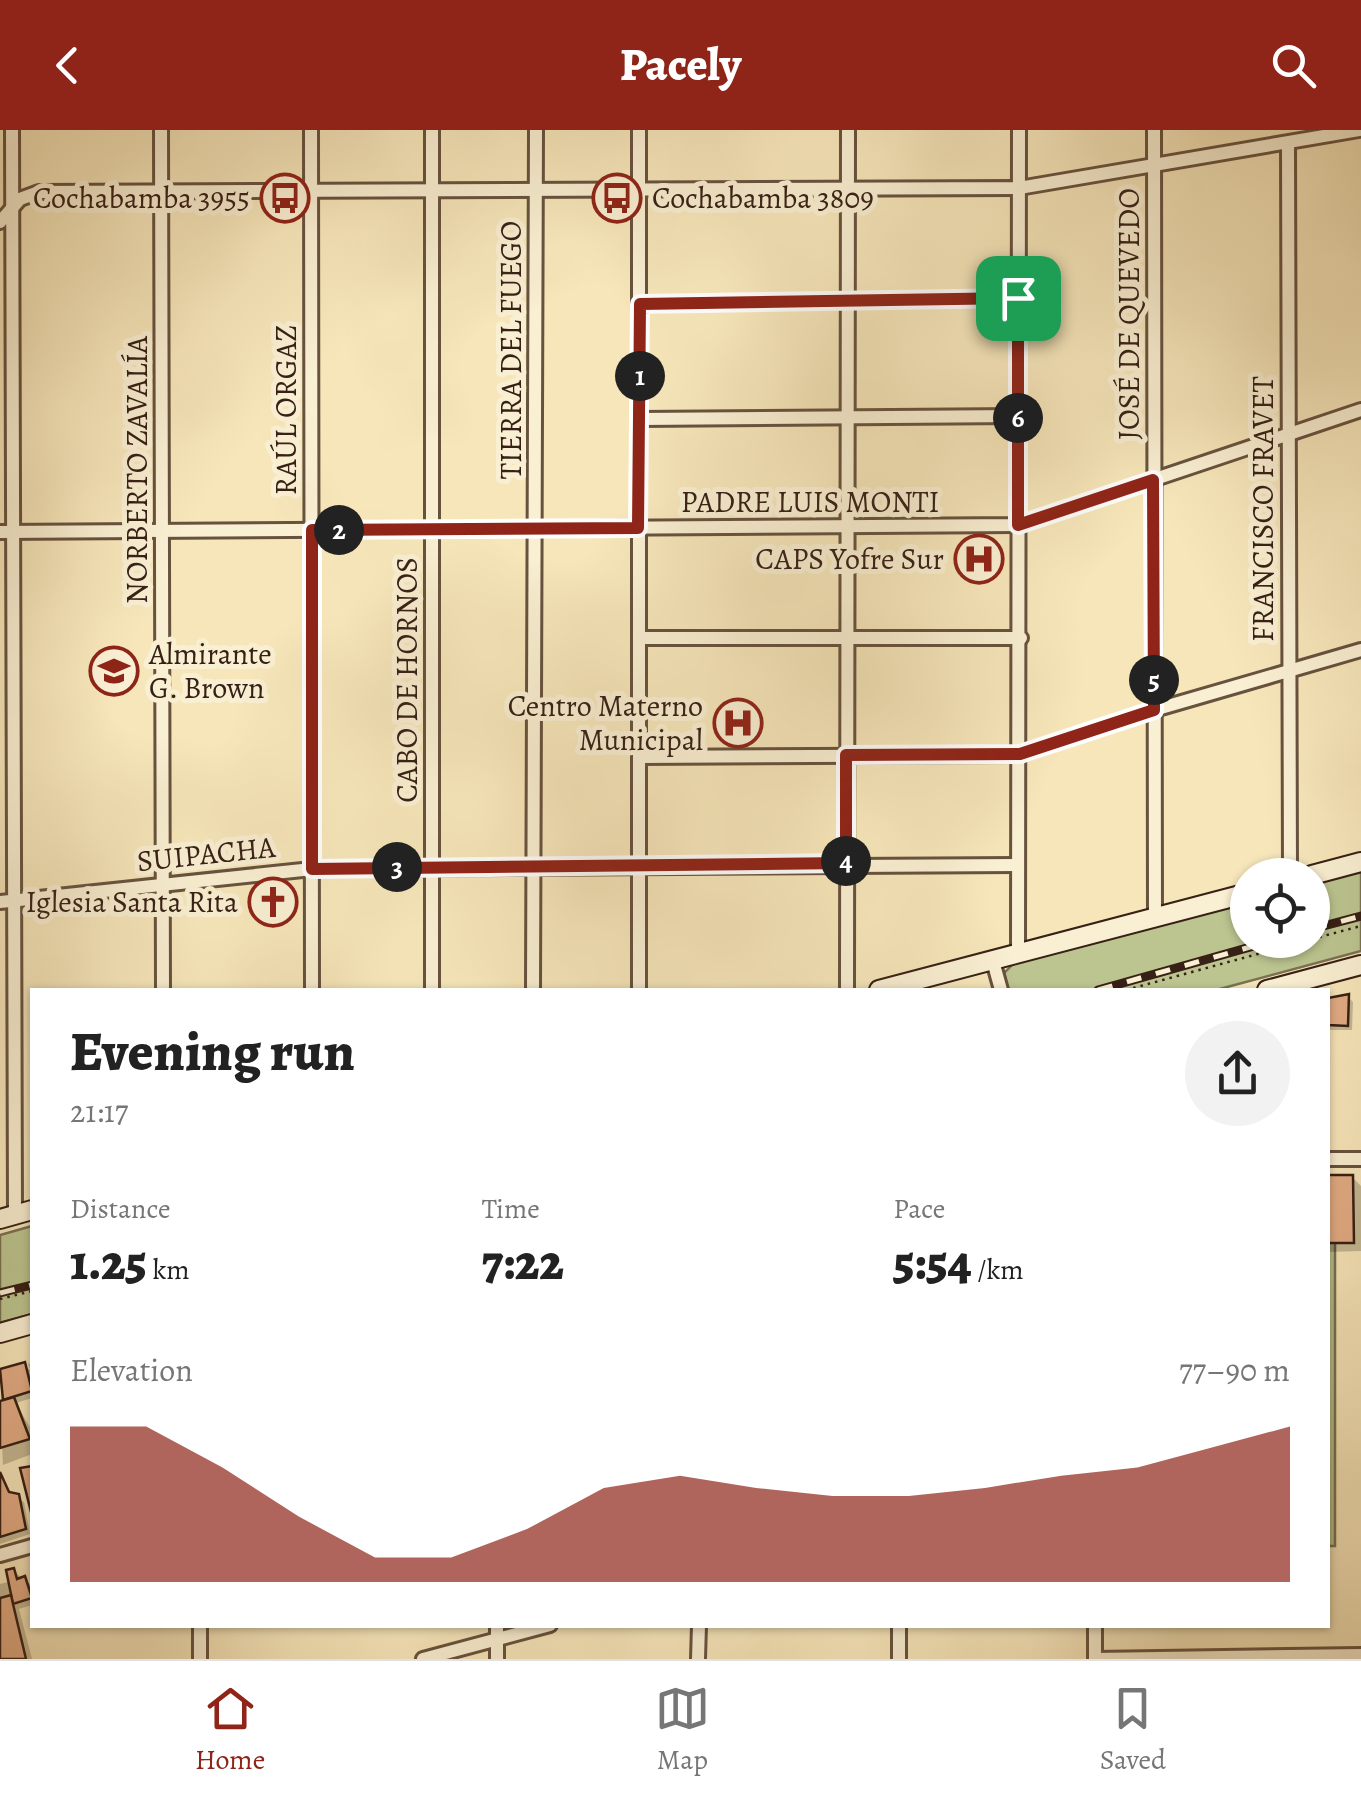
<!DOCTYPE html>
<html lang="en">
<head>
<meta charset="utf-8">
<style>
  body { margin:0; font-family:Alegreya,serif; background:#f2f2f2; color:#222; height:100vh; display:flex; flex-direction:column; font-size:38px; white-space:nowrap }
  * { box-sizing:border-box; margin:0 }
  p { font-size:32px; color:#767676 }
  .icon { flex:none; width:55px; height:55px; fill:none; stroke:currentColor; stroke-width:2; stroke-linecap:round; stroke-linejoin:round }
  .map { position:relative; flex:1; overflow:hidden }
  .side { position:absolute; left:30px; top:858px; width:1300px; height:640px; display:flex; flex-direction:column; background:#fff; border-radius:0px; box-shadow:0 2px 8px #0004 }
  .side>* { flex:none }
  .tools { position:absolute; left:1230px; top:728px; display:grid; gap:20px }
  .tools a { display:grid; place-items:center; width:100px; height:100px; border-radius:50%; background:#fff; box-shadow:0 2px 8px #0004; font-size:50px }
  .pin { position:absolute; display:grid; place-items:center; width:85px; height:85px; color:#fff; margin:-42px; border-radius:20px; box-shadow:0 5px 15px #0006 }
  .km { position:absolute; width:50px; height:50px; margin:-25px; border-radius:50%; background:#222; color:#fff; font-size:28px; line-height:50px; text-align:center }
  .round { display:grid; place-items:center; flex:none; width:105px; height:105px; border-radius:52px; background:#f2f2f2 }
  .headline { display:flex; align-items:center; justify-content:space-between; height:170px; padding:0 40px }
  h1 { font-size:55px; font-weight:800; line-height:75px }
  .figures { display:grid; grid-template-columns:repeat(3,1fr); gap:15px; height:170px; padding:10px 40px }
  .figures div { display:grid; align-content:center }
  .figures b { font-size:50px; font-weight:800 }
  .figures small { font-size:28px; font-weight:400 }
  .figures p { font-size:28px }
  .chart { height:280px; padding:20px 40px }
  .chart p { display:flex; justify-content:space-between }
  .chart svg { width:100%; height:180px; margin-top:10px; fill:#8f2418; opacity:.7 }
  header { display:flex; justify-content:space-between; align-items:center; height:130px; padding:0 40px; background:#8f2418; color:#fff; font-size:45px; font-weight:800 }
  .tab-bar { display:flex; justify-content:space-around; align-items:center; height:140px; border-top:2px solid #e0e0e0; background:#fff; font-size:28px; color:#767676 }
  .tab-bar a { display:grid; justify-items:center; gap:5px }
  .tab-bar .on { color:#8f2418 }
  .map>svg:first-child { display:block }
  .green { fill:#bcc590; stroke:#7a7252; stroke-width:2.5 }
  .shadow { fill:#0003 }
  .building { fill:#e2ac85; stroke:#372015; stroke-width:2.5 }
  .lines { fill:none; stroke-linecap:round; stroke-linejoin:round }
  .street-casing { stroke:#67523e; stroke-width:18 }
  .secondary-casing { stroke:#372015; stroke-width:22 }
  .path { stroke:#372015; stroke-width:2.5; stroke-dasharray:2.5 5; stroke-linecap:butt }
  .street { stroke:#f9efd2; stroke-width:12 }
  .secondary { stroke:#f9efd2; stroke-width:18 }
  .rail-casing { stroke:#372015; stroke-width:9 }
  .rail { stroke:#f9efd2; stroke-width:5; stroke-dasharray:15; stroke-linecap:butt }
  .route-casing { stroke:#fff; stroke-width:20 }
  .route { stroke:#8f2418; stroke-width:12 }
  .labels { text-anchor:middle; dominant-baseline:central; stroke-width:10; stroke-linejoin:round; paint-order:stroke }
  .poi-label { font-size:30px; fill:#372015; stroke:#f9efd2; text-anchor:end }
  .street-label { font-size:30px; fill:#372015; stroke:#f9efd2 }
</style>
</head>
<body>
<header><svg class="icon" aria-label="back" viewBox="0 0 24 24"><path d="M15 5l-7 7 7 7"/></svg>Pacely<svg class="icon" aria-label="search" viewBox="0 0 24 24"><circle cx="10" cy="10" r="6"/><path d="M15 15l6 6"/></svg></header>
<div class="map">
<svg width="1361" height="1529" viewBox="0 0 1361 1529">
  <rect width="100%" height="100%" fill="#f6e6ba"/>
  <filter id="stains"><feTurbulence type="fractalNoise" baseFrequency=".002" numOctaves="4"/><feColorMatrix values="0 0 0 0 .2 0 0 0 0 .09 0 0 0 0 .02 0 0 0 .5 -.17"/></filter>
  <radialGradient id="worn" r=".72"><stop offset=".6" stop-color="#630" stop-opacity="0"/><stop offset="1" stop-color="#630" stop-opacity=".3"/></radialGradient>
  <!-- green -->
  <g class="green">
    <path d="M1361 736V821L1216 860H1006L1002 845 1018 829 1247 767 1248 810H1312L1313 749Z"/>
    <path d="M32 1096V1184L0 1193V1105Z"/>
    <rect x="1328" y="1100" width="7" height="316"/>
  </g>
  <!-- shadow -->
  <g class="shadow">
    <path d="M1348 867 1353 872 1352 900H1328V871Z"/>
    <path d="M1352 1047 1361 1056V1121L1328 1122V1048Z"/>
    <path d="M32 1233V1268L16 1273 32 1301V1324L3 1335 0 1274 6 1272 0 1242 24 1235 31 1241 28 1234Z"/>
    <path d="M0 1345 12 1365 24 1372 30 1404 0 1414Z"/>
    <path d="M13 1441 30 1454 32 1463V1475L19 1479 32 1529H0V1454L8 1452V1442Z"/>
  </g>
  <!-- building -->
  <g class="building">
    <path d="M1349 864 1348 896 1328 895V868Z"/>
    <path d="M1328 1045H1353L1354 1113H1328Z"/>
    <path d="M25 1232 32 1261 3 1270 0 1239Z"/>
    <path d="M14 1267 30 1309 0 1318V1271Z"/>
    <path d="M32 1336V1386L20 1338Z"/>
    <path d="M0 1342 9 1362 19 1364 26 1399 0 1407Z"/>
    <path d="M14 1438 17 1449 25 1446 32 1468 13 1474 6 1440Z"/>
    <path d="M11 1465 13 1474 26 1529H0V1468Z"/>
  </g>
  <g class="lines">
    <!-- street casing -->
    <g class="street-casing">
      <g id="street">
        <path d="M12 0 15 1085"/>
        <path d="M161 0 163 860"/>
        <path d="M311 0 312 860"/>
        <path d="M432 0V860"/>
        <path d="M639 0V860"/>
        <path d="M1154 0 1155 788"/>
        <path d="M1288 13 1290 745"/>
        <path d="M0 92 20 69 39 62 1019 58 1359 0"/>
        <path d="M640 174 1018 168"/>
        <path d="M640 289 1018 286"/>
        <path d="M0 402 1018 395 1361 280"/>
        <path d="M639 508H1021"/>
        <path d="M640 627 1019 625 1154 580 1361 520"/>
        <path d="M0 772 312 739 1018 735"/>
        <path d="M1018 824 1019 0"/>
        <path d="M993 831 1001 860"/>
        <path d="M533 860 536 0"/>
        <path d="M847 860 848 0"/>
        <path d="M1328 1029H1361"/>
        <path d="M0 1425 32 1416"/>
        <path d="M200 1529V1495"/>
        <path d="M423 1529 550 1495"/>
        <path d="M497 1529V1495"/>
        <path d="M698 1529 699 1495"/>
        <path d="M899 1529V1495"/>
        <path d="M1095 1529 1361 1525"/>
        <path d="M1095 1529V1495"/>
      </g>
    </g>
    <!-- secondary casing -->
    <g class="secondary-casing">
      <g id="secondary">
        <path d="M1312 745 1361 732"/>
        <path d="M879 860 1248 763"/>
        <path d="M1267 860 1361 835"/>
        <path d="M0 1089 32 1080"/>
        <path d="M0 1203 32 1194"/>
      </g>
    </g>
    <!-- path -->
    <g class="path">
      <path d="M1312 809 1361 796"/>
      <path d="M1126 860 1309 810"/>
      <path d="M0 1169 32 1161"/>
    </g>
    <!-- street -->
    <use href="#street" class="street"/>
    <!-- secondary -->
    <use href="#secondary" class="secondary"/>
    <!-- rail casing -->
    <g class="rail-casing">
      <g id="rail">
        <path d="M1312 799 1361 786"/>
        <path d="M1098 860 1275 810"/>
        <path d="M0 1163 32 1155"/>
      </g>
    </g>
    <!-- rail -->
    <use href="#rail" class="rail"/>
  </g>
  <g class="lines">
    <!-- route casing -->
    <g class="route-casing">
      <path id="route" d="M1018 168V395L1153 350 1154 580 1020 624 846 625V733L312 739V400L638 398 640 174Z"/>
    </g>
    <!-- route -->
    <use href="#route" class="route"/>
  </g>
  <!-- icons -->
  <defs>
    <g id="bus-ring" transform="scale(2.5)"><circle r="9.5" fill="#f9efd2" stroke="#8f2418" stroke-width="1.5"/><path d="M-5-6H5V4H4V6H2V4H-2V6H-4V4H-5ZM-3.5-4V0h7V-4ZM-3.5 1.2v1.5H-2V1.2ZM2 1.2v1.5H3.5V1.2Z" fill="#8f2418"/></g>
    <g id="hospital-ring" transform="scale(2.5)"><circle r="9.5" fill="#f9efd2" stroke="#8f2418" stroke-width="1.5"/><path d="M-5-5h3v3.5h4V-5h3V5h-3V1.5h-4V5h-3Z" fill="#8f2418"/></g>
    <g id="university-ring" transform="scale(2.5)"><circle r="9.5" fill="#f9efd2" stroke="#8f2418" stroke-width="1.5"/><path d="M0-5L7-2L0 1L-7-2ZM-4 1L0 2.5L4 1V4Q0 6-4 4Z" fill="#8f2418"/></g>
    <g id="church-ring" transform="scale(2.5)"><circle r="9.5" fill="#f9efd2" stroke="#8f2418" stroke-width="1.5"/><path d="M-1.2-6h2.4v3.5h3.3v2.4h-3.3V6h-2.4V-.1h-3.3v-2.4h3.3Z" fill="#8f2418"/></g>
  </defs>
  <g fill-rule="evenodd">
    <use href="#bus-ring" x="285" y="68"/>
    <use href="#bus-ring" x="617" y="68"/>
    <use href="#hospital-ring" x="979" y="429"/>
    <use href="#university-ring" x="114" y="541"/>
    <use href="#hospital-ring" x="738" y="593"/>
    <use href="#church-ring" x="273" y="772"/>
  </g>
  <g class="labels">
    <!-- poi labels -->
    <g class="poi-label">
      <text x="250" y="68">Cochabamba 3955</text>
      <text x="652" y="68" text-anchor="start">Cochabamba 3809</text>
      <text x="944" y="429">CAPS Yofre Sur</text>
      <text x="149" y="524" text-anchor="start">Almirante<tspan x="149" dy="34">G. Brown</tspan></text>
      <text x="703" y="576">Centro Materno<tspan x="703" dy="34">Municipal</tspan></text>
      <text x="238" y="772">Iglesia Santa Rita</text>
    </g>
    <!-- street labels -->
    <g class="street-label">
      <text transform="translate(1129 184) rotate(-90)">JOSÉ DE QUEVEDO</text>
      <text transform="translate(511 220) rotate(-90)">TIERRA DEL FUEGO</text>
      <text transform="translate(286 280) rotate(-90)">RAÚL ORGAZ</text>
      <text transform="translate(137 340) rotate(-90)">NORBERTO ZAVALÍA</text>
      <text x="810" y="372">PADRE LUIS MONTI</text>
      <text transform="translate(1263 379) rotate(-90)">FRANCISCO FRAVET</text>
      <text transform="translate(407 550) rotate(-90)">CABO DE HORNOS</text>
      <text transform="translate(206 724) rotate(-6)">SUIPACHA</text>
    </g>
  </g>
  <rect width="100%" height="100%" filter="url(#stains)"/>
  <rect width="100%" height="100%" fill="url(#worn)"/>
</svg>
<div class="tools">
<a><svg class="icon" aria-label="locate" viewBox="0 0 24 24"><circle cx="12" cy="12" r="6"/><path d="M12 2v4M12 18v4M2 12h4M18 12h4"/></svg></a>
</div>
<div class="pin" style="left:1018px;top:168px;background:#1e9e55"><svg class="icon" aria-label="arrive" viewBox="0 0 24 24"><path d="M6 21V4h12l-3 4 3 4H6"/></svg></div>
<b class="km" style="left:640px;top:246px">1</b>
<b class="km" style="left:339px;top:400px">2</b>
<b class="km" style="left:397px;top:737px">3</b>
<b class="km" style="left:846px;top:731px">4</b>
<b class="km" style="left:1154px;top:550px">5</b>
<b class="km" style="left:1018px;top:288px">6</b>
<section class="side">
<div class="headline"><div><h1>Evening run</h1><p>21:17</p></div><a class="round"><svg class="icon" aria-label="share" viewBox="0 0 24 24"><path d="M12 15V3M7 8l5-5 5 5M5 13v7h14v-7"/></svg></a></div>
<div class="figures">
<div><p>Distance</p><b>1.25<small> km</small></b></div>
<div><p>Time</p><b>7:22</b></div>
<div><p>Pace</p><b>5:54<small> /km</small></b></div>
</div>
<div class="chart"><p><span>Elevation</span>77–90 m</p>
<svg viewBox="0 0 160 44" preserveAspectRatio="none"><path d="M0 44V6L10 6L20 16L30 28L40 38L50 38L60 31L70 21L80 18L90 21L100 23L110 23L120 21L130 18L140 16L150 11L160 6V44z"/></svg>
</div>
</section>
</div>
<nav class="tab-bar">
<a class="on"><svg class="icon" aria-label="home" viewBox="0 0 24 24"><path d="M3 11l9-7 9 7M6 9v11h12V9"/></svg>Home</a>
<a><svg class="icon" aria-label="map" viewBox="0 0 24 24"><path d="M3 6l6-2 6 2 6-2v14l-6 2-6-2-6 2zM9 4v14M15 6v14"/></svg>Map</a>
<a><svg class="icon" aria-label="saved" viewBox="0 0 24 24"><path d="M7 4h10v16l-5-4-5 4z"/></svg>Saved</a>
</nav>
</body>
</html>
